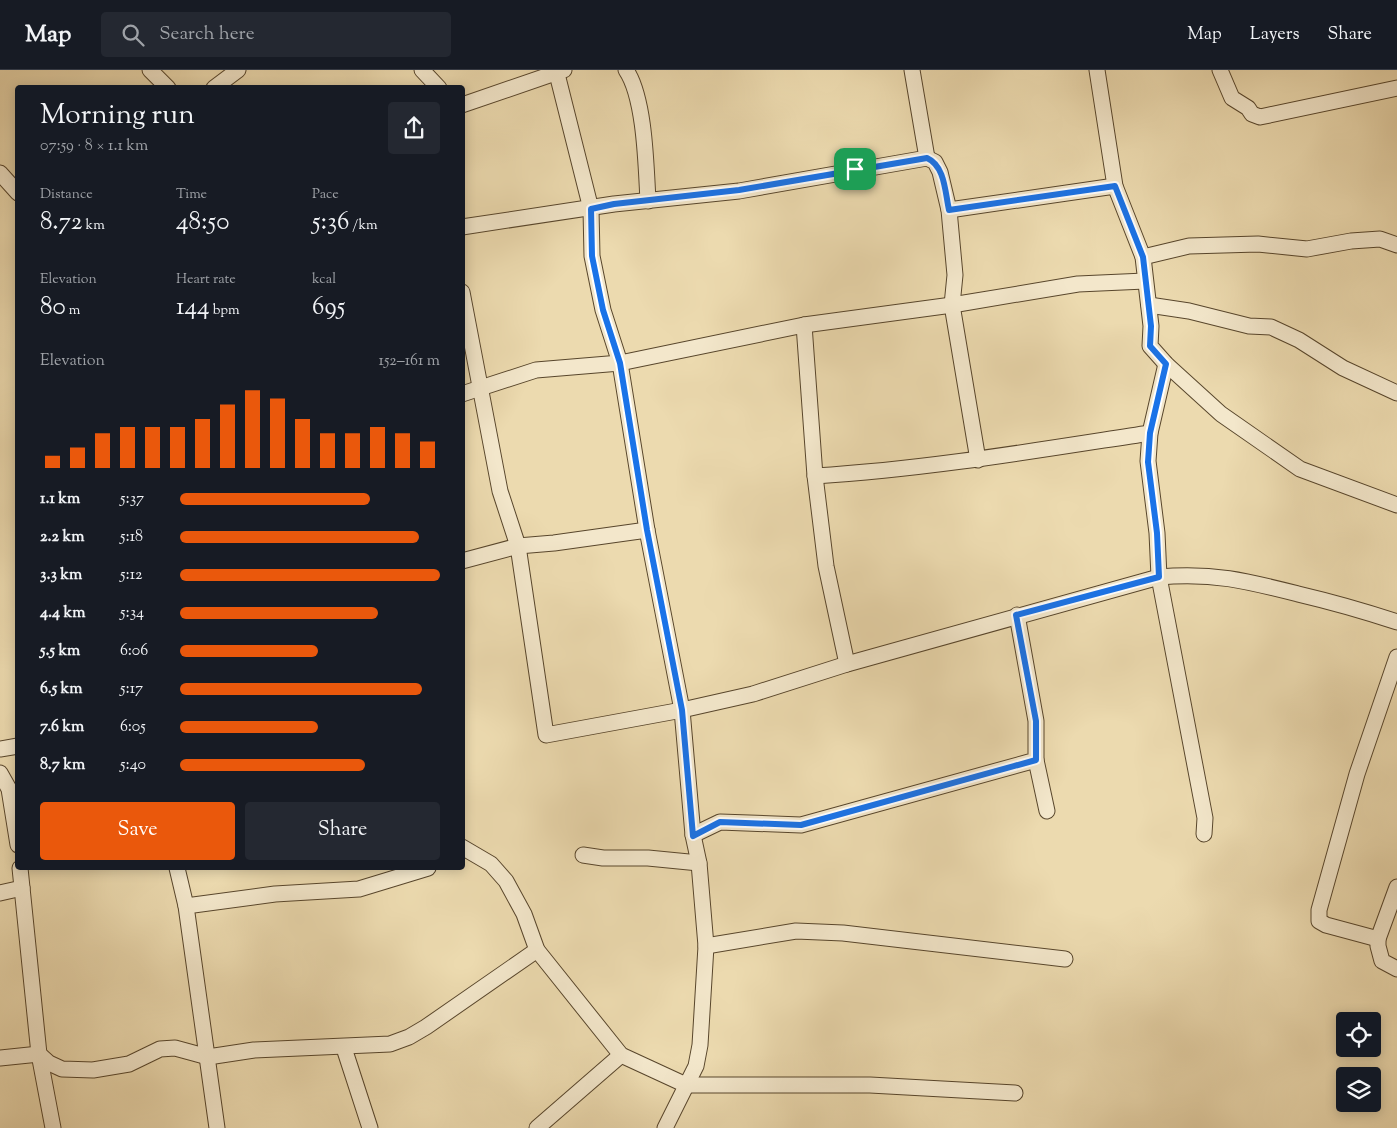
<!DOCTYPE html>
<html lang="en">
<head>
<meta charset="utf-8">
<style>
  body { margin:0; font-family:"Sorts Mill Goudy",serif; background:#242831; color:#f1f3f6; height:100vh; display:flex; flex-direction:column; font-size:19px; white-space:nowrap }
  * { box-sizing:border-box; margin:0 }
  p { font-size:16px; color:#9ea1a6 }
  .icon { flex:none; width:28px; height:28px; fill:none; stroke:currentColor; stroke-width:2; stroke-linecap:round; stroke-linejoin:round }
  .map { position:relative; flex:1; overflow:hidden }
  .drawer { position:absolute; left:15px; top:15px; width:450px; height:785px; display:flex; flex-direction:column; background:#171b24; border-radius:5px; box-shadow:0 2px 12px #0003 }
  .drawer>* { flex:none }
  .controls { position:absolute; left:1336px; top:942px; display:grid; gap:10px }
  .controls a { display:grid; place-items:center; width:45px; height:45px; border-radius:5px; background:#171b24; box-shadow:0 2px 12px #0003; font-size:25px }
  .pin { position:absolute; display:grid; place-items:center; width:42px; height:42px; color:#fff; margin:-21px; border-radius:10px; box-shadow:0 2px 8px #0006 }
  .round { display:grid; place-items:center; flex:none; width:52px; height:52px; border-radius:5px; background:#242831 }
  .headline { display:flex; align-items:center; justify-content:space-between; height:85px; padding:0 25px }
  h1 { font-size:28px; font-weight:600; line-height:38px }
  .stats { display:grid; grid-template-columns:repeat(3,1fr); gap:8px; height:85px; padding:5px 25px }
  .stats div { display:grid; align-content:center }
  .stats b { font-size:25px; font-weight:600 }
  .stats small { font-size:14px; font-weight:400 }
  .stats p { font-size:14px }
  .chart { height:140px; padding:10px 25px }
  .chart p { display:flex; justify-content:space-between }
  .chart svg { width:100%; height:90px; margin-top:5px; stroke:#ea580c; stroke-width:6 }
  .primary-button { display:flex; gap:10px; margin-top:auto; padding:10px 25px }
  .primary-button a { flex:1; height:58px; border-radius:5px; background:#ea580c; color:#fff; font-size:20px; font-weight:600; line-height:58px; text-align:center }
  .primary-button a+a { background:#242831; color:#f1f3f6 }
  ul { padding:0 25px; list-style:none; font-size:16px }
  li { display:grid; grid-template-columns:80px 60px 1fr; align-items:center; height:38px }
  li i { height:12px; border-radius:6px; background:#ea580c }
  header { display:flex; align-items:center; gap:30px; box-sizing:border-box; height:70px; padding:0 25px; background:#171b24; border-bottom:1px solid #363941 }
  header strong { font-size:24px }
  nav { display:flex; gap:28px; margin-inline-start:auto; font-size:18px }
  .search { width:350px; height:45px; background:#242831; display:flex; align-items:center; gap:12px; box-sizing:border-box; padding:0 18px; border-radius:5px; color:#9ea1a6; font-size:19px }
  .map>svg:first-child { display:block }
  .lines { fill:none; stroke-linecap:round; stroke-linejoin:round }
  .minor-casing { stroke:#58462c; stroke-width:17 }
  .minor { stroke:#f3e7cb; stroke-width:15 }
  .route-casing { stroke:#fff; stroke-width:10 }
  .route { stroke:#1a73e8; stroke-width:6 }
</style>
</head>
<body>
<header>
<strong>Map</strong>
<div class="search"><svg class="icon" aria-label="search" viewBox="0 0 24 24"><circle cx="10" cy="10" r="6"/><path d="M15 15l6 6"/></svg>Search here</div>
<nav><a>Map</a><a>Layers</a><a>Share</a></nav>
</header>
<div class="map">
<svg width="1397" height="1058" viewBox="0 0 1397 1058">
  <rect width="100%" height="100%" fill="#ecdaaf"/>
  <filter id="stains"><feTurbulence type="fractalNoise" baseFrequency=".004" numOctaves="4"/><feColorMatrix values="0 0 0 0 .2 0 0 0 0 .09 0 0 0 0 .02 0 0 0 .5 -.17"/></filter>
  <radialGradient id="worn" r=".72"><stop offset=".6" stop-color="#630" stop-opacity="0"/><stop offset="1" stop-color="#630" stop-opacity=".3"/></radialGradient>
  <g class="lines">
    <!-- minor casing -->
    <g class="minor-casing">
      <g id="minor">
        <path d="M150 0 168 18"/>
        <path d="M422 0 439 18"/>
        <path d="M556 0 591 139 592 186 603 240 620 293 647 460 682 640 693 765 699 793 706 876 700 975 696 996 665 1058"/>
        <path d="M626 0C645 28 646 96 648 131"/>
        <path d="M912 0 927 88"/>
        <path d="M1097 0 1115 116 1143 187 1151 256 1150 276 1166 294 1221 344 1300 399 1397 435"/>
        <path d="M1220 0 1232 28 1248 38 1252 44 1260 47 1397 18"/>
        <path d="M214 18 238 0"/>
        <path d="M462 35 564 0"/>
        <path d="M0 103 18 123"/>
        <path d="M949 140 1115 116"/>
        <path d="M462 157 614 134 739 121 927 88 935 92 940 102 949 140 955 205 952 235 978 390"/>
        <path d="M1143 187 1189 176 1258 174 1307 179 1351 171 1380 169 1397 175"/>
        <path d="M462 222 500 421 518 476 546 665 682 640 753 624 847 594 1159 507C1212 502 1247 511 1298 524 1332 532 1364 541 1397 552"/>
        <path d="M1149 235 1189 241 1249 256 1271 257 1299 270 1343 298 1397 323"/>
        <path d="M804 255 815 406 826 496 847 594"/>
        <path d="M1166 294 1150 363 1148 391 1157 463 1159 507 1205 748 1204 764"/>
        <path d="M462 324 536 300 620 293 804 255 952 235 1078 214 1145 211"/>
        <path d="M815 406C928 399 1039 380 1150 363"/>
        <path d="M462 491 518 476 554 473 647 460"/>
        <path d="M0 679 18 676"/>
        <path d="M1036 690 1047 741"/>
        <path d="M0 703 9 719 18 775"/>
        <path d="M693 765 720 752 801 755 1036 690V651L1017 545"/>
        <path d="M462 777 491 794 506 811 524 844 537 880 621 985 686 1015H870L1015 1023"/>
        <path d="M583 785 603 788H648L699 793"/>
        <path d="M20 798 39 984 53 1058"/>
        <path d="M177 798 186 836 217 1058"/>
        <path d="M1397 817 1378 869V876L1382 891 1397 899"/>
        <path d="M0 823 22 818"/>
        <path d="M186 836 275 824 359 819 428 798"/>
        <path d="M1378 869 1326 855 1319 851V840L1357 704 1397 587"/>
        <path d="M706 876 796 861 843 863 1065 889"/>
        <path d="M344 978 370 1058"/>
        <path d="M0 988 39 984 49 993 62 999 93 1000 129 994 160 979 175 978 208 987 254 980 390 974 409 967 426 957 537 880"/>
        <path d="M537 1058 621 985"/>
      </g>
    </g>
    <!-- minor -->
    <use href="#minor" class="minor"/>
  </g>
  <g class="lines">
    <!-- route casing -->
    <g class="route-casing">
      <path id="route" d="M927 88C945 96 945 122 949 140L1115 116 1143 187 1151 256 1150 276 1166 294 1150 363 1148 392 1157 463 1159 507 1016 545 1036 651V690L801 755 720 752 693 766 682 640 647 460 620 293 603 240 592 186 591 139 614 134 739 120Z"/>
    </g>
    <!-- route -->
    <use href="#route" class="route"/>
  </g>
  <rect width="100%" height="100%" filter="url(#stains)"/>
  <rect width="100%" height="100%" fill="url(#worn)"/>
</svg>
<div class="controls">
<a><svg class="icon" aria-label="locate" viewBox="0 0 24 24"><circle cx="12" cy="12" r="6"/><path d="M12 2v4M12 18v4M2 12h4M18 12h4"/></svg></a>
<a><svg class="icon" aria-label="layers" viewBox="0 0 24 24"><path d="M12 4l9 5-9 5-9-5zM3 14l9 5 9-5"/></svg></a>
</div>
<div class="pin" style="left:855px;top:99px;background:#1e9e55"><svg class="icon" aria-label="arrive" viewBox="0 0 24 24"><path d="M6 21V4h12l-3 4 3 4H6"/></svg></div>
<section class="drawer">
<div class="headline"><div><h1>Morning run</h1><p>07:59 · 8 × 1.1 km</p></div><a class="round"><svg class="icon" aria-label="share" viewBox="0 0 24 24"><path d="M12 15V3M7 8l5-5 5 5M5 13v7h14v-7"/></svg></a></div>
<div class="stats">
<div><p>Distance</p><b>8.72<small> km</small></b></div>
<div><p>Time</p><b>48:50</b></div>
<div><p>Pace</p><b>5:36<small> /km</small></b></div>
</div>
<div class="stats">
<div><p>Elevation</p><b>80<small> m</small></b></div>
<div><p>Heart rate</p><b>144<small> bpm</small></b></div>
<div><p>kcal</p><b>695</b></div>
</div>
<div class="chart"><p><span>Elevation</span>152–161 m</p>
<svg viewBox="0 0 160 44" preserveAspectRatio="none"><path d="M5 44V38M15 44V34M25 44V27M35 44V24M45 44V24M55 44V24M65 44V20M75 44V13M85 44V6M95 44V10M105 44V20M115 44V27M125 44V27M135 44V24M145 44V27M155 44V31"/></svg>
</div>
<ul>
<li><b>1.1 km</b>5:37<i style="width:73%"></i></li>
<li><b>2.2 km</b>5:18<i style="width:92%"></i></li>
<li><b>3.3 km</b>5:12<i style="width:100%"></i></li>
<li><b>4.4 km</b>5:34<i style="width:76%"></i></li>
<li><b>5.5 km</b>6:06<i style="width:53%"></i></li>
<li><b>6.5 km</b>5:17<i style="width:93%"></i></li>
<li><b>7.6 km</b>6:05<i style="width:53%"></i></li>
<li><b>8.7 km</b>5:40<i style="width:71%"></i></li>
</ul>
<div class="primary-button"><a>Save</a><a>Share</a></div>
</section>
</div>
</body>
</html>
